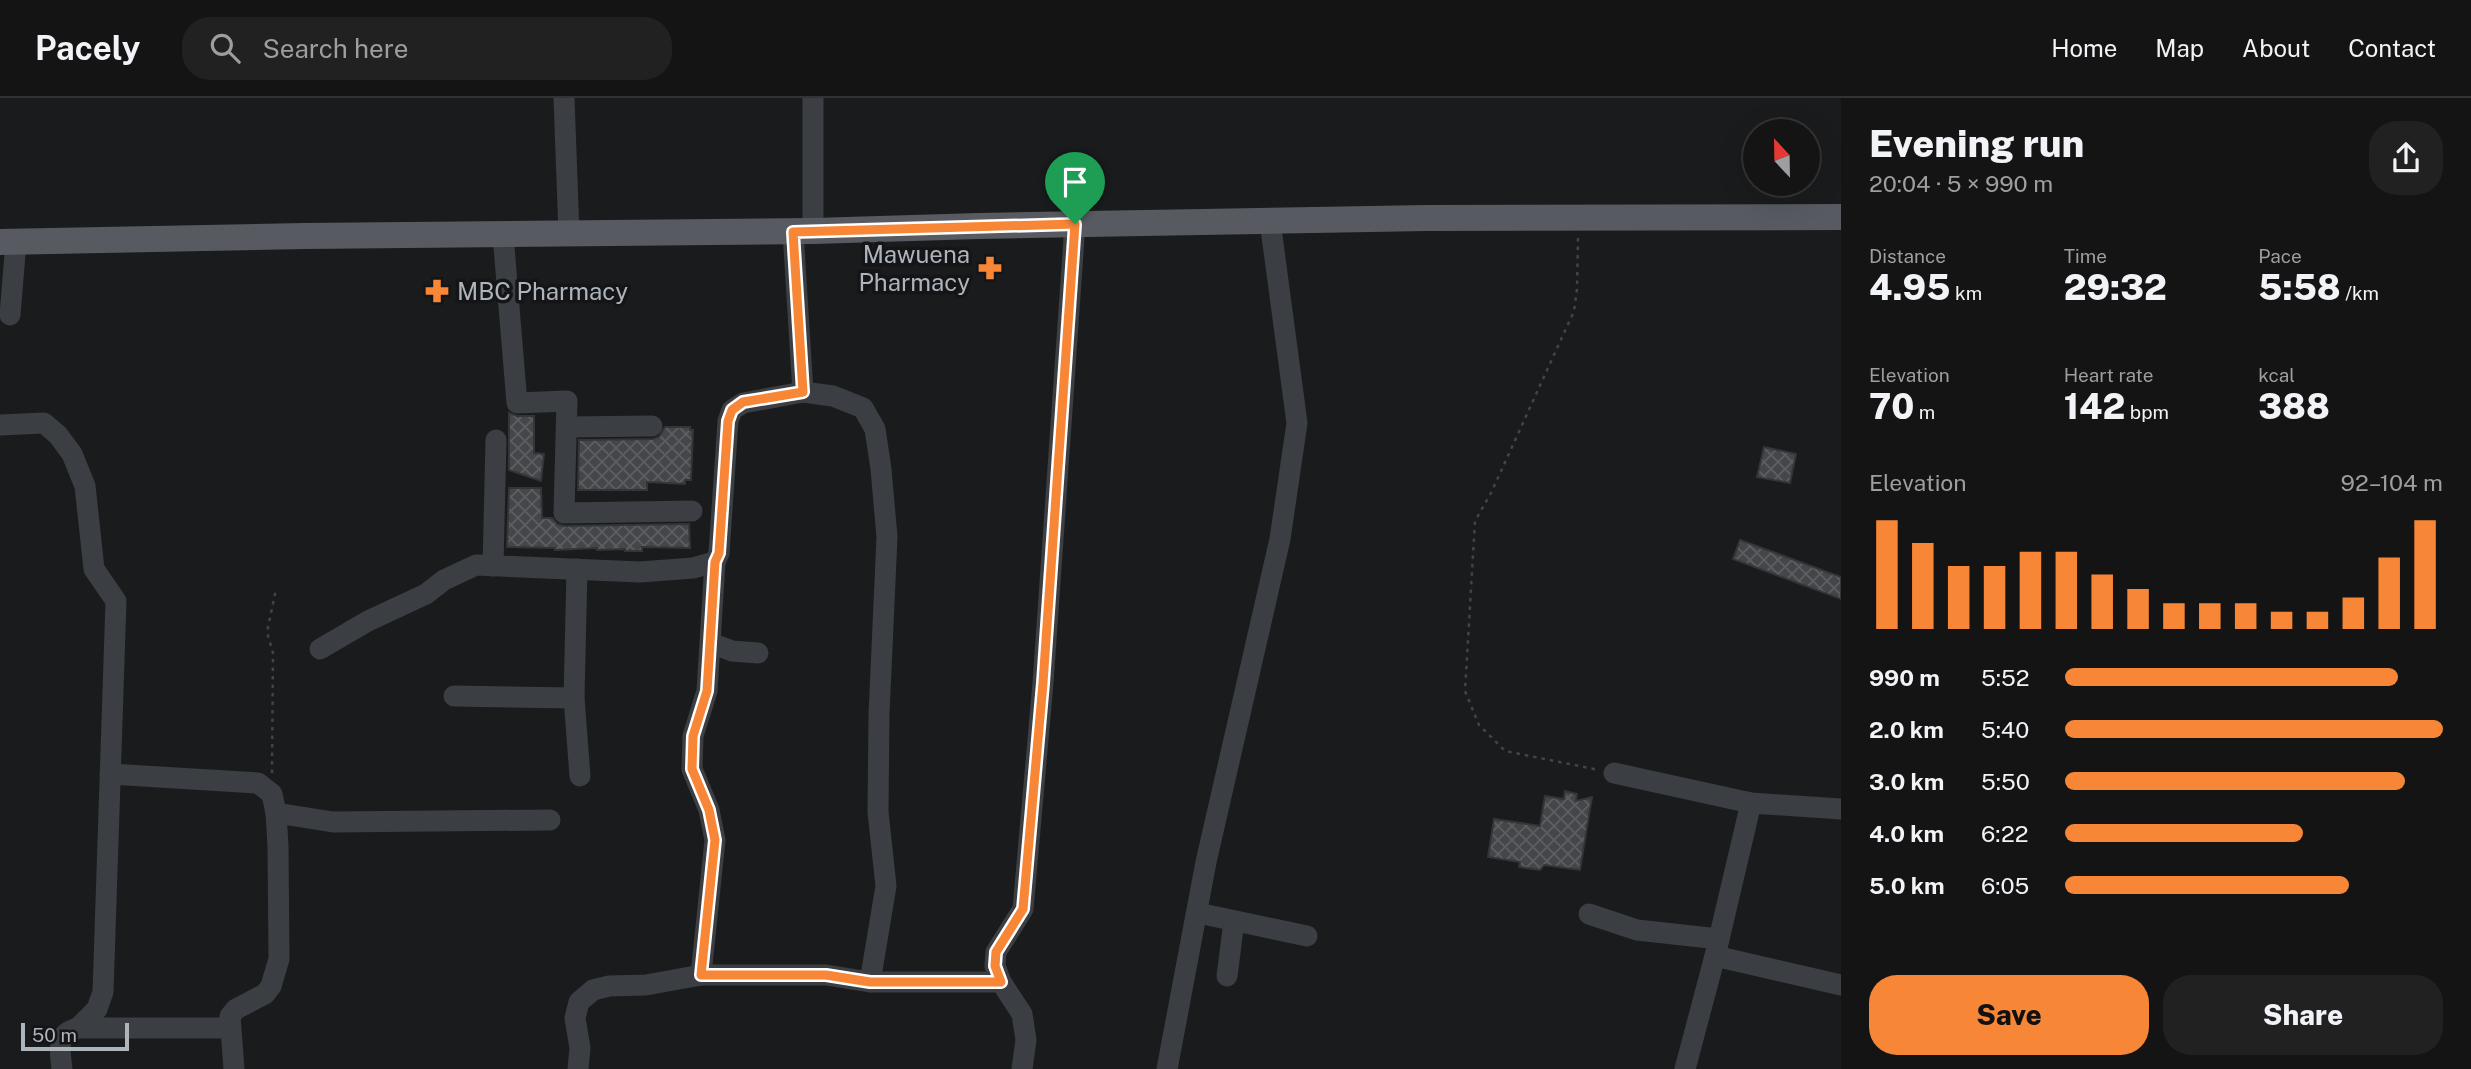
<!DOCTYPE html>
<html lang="en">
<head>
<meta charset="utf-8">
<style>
  body { margin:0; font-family:"Public Sans",sans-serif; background:#212122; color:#f1f3f6; height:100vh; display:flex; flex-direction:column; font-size:26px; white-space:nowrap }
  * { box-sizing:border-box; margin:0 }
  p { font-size:23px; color:#9d9ea0 }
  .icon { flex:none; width:38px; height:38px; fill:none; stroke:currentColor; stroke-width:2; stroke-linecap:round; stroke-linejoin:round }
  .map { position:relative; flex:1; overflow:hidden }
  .panel { display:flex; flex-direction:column; background:#141415; width:630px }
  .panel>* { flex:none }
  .needle { width:46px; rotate:338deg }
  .controls { position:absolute; left:1743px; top:21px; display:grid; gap:14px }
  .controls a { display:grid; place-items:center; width:77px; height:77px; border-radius:50%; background:#141415; box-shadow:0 7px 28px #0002,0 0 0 2px #333334; font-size:35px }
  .scale { position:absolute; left:21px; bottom:18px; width:108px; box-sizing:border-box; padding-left:7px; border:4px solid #acb5bc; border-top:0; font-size:19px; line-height:24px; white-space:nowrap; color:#acb5bc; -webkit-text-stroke:5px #151517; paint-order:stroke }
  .pin { position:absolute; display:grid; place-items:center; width:60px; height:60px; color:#fff; margin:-72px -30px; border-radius:50% 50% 50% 0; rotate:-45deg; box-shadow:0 0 7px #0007 }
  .pin .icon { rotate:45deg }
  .round { display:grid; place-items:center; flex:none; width:74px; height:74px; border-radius:28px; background:#212122 }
  .summary { display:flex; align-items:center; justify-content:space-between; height:119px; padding:0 28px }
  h1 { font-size:38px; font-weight:800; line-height:52px }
  .metrics { display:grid; grid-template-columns:repeat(3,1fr); gap:10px; height:119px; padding:7px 28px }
  .metrics div { display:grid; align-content:center }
  .metrics b { font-size:35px; font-weight:800 }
  .metrics small { font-size:19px; font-weight:400 }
  .metrics p { font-size:19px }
  .chart { height:196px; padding:14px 28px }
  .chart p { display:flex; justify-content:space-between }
  .chart svg { width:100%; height:126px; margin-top:7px; stroke:#f78637; stroke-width:6 }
  .cta { display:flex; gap:14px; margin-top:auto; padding:14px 28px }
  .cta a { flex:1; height:80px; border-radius:28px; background:#f78637; color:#111; font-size:28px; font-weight:800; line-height:80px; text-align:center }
  .cta a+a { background:#212122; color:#f1f3f6 }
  ul { padding:0 28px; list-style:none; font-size:23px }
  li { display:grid; grid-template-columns:112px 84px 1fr; align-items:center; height:52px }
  li i { height:18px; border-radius:9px; background:#f78637 }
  header { display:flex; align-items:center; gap:42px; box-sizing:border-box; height:98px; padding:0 35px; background:#141415; border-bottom:2px solid #333334 }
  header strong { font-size:33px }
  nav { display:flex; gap:38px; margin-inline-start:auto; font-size:24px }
  .search { width:490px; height:63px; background:#212122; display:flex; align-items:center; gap:18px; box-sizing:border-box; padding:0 24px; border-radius:28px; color:#9d9ea0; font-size:26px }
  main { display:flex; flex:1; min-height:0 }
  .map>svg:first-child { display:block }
  .building { fill:url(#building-cross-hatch); stroke:#343538; stroke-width:2 }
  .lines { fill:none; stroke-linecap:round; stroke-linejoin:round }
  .path { stroke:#414549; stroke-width:2.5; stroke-dasharray:3.5 5; stroke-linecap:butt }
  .minor { stroke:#3b3e42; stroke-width:21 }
  .major { stroke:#575b61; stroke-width:26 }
  .route-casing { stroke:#fff; stroke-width:14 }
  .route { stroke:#f78637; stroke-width:9 }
  .labels { text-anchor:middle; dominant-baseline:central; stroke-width:7; stroke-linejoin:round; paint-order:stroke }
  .poi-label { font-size:24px; fill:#acb5bc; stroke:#151517; text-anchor:end }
</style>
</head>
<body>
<header>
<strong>Pacely</strong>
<div class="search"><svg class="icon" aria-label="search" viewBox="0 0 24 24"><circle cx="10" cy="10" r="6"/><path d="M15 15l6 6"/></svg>Search here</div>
<nav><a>Home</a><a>Map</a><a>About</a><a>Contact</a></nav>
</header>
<main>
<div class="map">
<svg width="1841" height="971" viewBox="0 0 1841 971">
  <defs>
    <pattern id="building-cross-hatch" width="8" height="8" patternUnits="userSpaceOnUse" patternTransform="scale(1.75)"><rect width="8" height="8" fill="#444649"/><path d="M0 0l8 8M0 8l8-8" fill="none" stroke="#5c5e61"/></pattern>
  </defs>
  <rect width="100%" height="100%" fill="#1a1b1c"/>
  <!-- building -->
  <g class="building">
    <path d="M509 315 517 318H534V355L544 356 541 383 509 372Z"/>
    <path d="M665 329H690V332H693L691 382H685V386L647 384V392H578L579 342 653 341 659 339Z"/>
    <path d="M1764 349 1796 356 1790 385 1757 379Z"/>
    <path d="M509 390H541L542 420H552L557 426 564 428 689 426 690 450 642 449V453H625V451L597 452V450L555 452V450L507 449Z"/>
    <path d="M1740 442 1841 479V501L1733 461Z"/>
    <path d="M1565 693 1577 696 1576 703 1592 699 1580 772 1544 767 1540 772 1519 769 1520 764 1488 759 1494 721 1540 728 1545 698 1564 701Z"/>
  </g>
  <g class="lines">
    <!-- path -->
    <g class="path">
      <path d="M1578 140 1577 191 1574 213 1491 395 1475 423 1465 593 1479 627 1505 653 1599 672"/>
      <path d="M272 675 273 555 267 534 276 491"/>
    </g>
    <!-- minor -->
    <g class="minor">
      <path d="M564 0 569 136"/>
      <path d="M813 133V0"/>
      <path d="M503 137 517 305 567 303 564 415 692 413"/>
      <path d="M10 217 16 144"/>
      <path d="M803 294 833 298 863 310 875 331 881 371 887 439 879 616 878 714 886 788 870 884"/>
      <path d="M0 327 44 325 58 337 72 356 85 388 94 471 116 503 103 894 97 911 78 930"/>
      <path d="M567 329 652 328"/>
      <path d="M493 468 496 342"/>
      <path d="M577 471 574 600 580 678"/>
      <path d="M711 545 732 553 758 555"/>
      <path d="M320 551 368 523 426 496 444 482 476 467 640 474 693 470 715 464 719 455 728 323 732 312 743 305 803 294 793 134"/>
      <path d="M454 598 574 600"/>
      <path d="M1614 675 1751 705 1841 711"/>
      <path d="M110 676 258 685 272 696 276 715 278 748 279 861 271 888 265 896 236 911 230 918 234 971"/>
      <path d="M276 715 333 724 550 722"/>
      <path d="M1198 815 1307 838"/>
      <path d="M1589 816 1637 832 1719 841"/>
      <path d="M1715 858 1841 887"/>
      <path d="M701 877 715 742 709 712 692 671 693 638 707 593 715 464"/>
      <path d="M1227 878 1234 823"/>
      <path d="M62 971C60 952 55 936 78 930H229"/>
      <path d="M578 971 580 950 575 920 579 904 593 892 609 888 646 887 701 877H826L870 884H1001"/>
      <path d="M1022 971 1026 942 1022 916 1001 884 995 868 996 854 1023 811 1043 585 1075 126"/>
      <path d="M1167 971 1206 764 1280 441 1297 325 1270 123"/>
      <path d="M1685 971 1715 858 1751 705"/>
    </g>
    <!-- major -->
    <path class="major" d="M0 144 304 138 813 133 979 128 1426 120 1841 119"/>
  </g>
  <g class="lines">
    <!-- route casing -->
    <g class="route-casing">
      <path id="route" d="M1075 126 1043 585 1023 811 996 854 995 868 1001 884H870L826 877H701L715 742 709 712 692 671 693 638 707 593 715 464 719 455 728 323 732 312 743 304 803 294 793 134Z"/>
    </g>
    <!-- route -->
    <use href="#route" class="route"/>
  </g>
  <!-- icons -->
  <defs>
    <g id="pharmacy-bare" transform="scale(1.89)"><path d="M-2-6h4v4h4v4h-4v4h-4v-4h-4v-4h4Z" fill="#f78637" stroke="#151517" stroke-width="2.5" paint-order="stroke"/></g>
  </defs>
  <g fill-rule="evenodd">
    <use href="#pharmacy-bare" x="990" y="170"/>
    <use href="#pharmacy-bare" x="437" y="193"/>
  </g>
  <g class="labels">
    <!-- poi labels -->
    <g class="poi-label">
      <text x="970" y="156">Mawuena<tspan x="970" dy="28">Pharmacy</tspan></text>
      <text x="457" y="193" text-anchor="start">MBC Pharmacy</text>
    </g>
  </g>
</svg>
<div class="controls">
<a><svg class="needle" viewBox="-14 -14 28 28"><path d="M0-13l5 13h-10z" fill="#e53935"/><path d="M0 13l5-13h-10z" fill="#9d9ea0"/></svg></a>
</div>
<div class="scale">50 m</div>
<div class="pin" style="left:1075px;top:126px;background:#1e9e55"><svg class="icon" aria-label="arrive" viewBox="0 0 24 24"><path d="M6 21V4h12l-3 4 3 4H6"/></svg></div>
</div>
<section class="panel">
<div class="summary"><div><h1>Evening run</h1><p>20:04 · 5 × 990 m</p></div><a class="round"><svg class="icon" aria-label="share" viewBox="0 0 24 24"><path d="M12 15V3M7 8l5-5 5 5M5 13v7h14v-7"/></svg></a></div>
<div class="metrics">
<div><p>Distance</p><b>4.95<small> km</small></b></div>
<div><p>Time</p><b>29:32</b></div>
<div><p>Pace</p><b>5:58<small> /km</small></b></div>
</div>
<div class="metrics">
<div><p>Elevation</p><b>70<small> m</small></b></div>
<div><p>Heart rate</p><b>142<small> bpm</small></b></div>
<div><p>kcal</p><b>388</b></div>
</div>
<div class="chart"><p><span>Elevation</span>92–104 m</p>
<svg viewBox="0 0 160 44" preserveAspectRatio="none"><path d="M5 44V6M15 44V14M25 44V22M35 44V22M45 44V17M55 44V17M65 44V25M75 44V30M85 44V35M95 44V35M105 44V35M115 44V38M125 44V38M135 44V33M145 44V19M155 44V6"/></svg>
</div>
<ul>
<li><b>990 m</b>5:52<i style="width:88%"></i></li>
<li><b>2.0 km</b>5:40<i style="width:100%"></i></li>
<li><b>3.0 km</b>5:50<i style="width:90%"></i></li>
<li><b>4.0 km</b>6:22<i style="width:63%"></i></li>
<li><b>5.0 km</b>6:05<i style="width:75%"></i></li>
</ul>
<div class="cta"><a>Save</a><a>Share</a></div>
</section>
</main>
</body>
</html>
